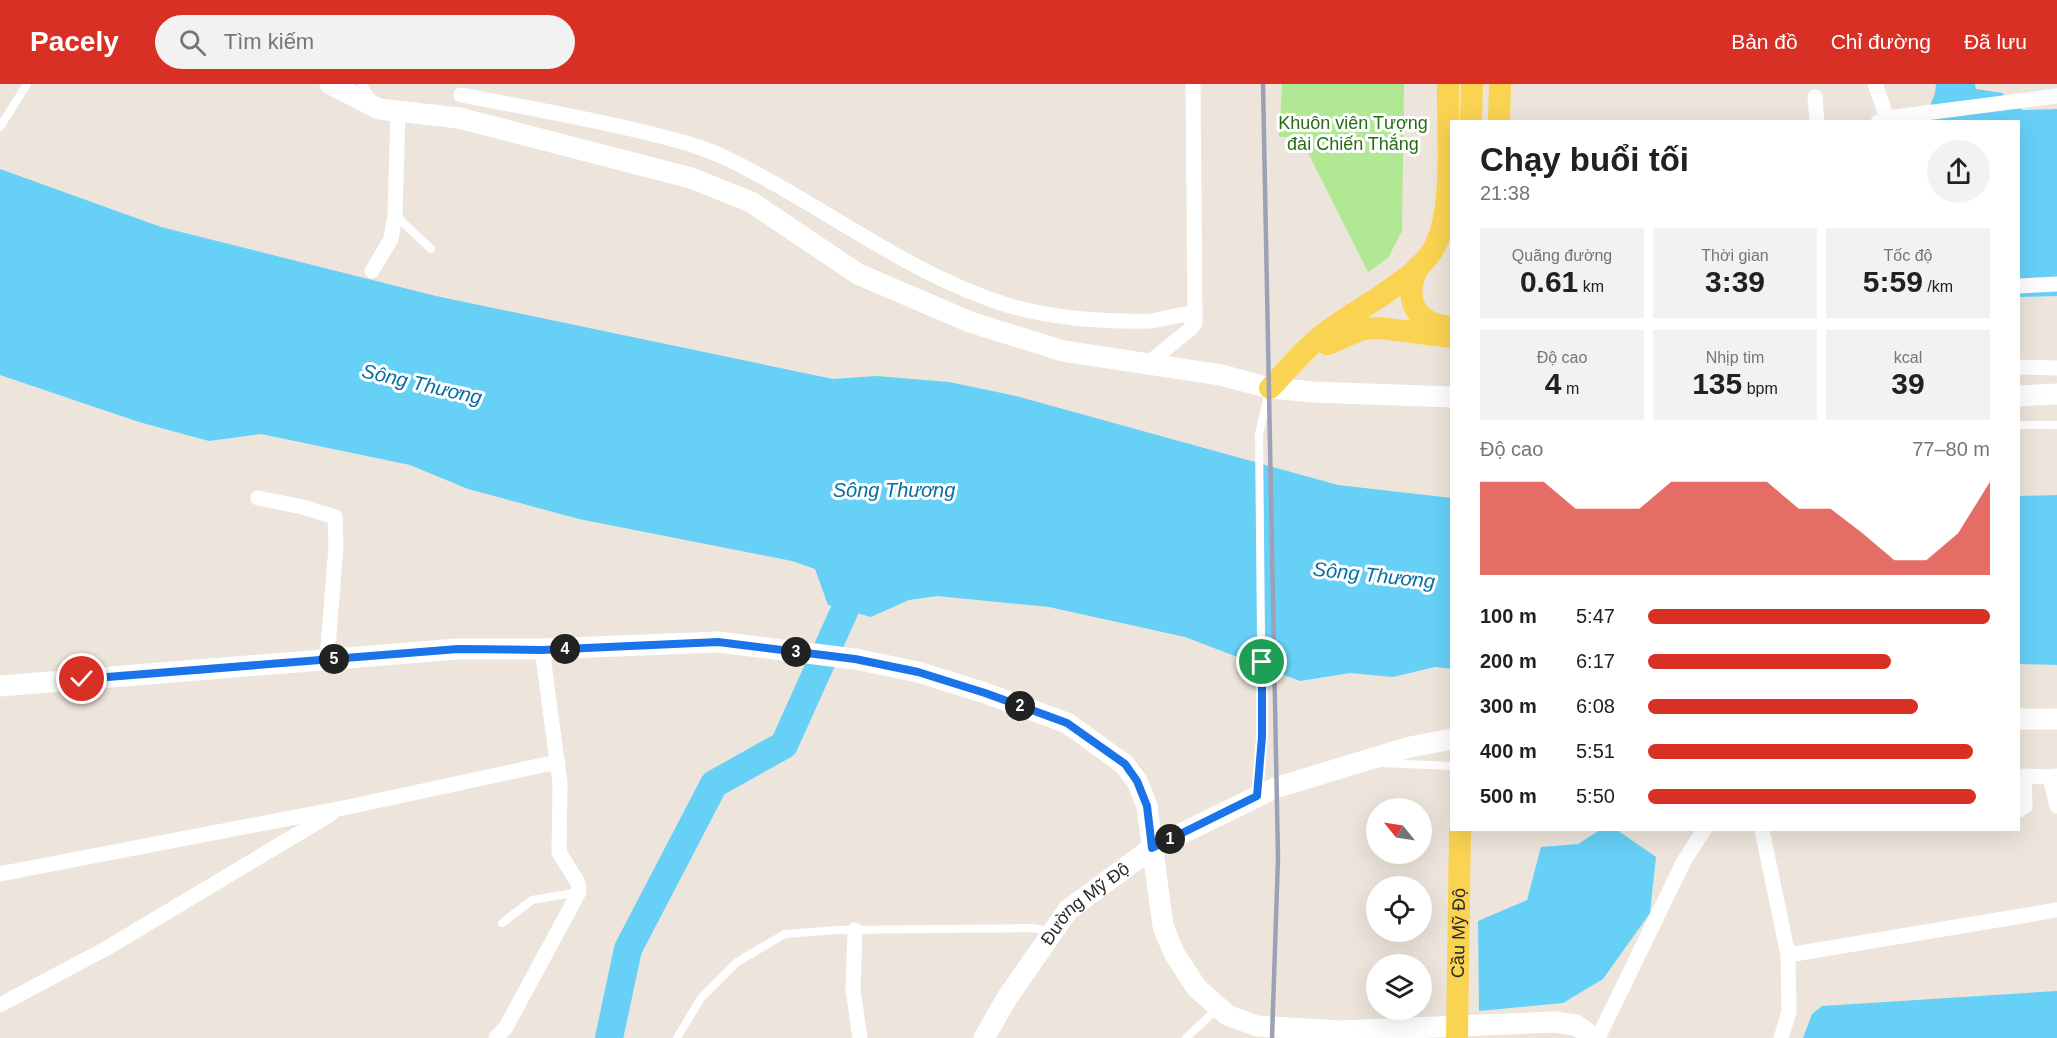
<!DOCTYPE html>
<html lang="vi">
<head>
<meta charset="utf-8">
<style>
  body { margin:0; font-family:Helvetica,sans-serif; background:#f2f2f2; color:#202124; height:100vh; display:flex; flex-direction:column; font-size:22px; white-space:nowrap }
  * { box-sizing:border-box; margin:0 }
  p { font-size:20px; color:#757577 }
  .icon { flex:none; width:33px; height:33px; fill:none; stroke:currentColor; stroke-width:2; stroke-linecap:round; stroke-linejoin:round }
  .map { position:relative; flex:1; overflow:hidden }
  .drawer { position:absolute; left:1450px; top:36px; width:570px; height:711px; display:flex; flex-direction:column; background:#fff; border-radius:0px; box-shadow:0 6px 24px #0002 }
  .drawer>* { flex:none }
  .needle { width:39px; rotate:300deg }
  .controls { position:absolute; left:1366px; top:714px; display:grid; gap:12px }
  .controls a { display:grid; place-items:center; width:66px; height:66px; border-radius:50%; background:#fff; box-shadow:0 6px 24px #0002; font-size:30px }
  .pin { position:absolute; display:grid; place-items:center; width:51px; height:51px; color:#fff; margin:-26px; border:3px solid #fff; border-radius:50%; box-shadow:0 2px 6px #0007 }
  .km { position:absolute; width:30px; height:30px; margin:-15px; border-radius:50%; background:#222; color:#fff; font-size:16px; line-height:30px; text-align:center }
  .round { display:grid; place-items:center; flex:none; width:63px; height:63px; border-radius:32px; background:#f2f2f2 }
  .head { display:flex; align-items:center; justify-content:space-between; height:102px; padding:0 30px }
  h1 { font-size:33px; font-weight:700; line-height:45px }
  .stats { display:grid; grid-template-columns:repeat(3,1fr); gap:9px; height:102px; padding:6px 30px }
  .stats div { display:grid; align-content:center; border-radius:0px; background:#f2f2f2; text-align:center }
  .stats b { font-size:30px; font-weight:700 }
  .stats small { font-size:16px; font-weight:400 }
  .stats p { font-size:16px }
  .chart { height:168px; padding:12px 30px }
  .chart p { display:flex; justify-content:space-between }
  .chart svg { width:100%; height:108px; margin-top:6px; fill:#d93025; opacity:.7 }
  ul { padding:0 30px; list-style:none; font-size:20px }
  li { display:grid; grid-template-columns:96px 72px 1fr; align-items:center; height:45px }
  li i { height:15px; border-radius:8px; background:#d93025 }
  header { display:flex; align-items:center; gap:36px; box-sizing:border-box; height:84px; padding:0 30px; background:#d93025; color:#fff }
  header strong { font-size:28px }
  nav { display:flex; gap:33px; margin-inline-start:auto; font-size:21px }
  .search { width:420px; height:54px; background:#f2f2f2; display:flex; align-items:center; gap:15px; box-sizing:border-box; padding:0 21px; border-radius:33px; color:#757577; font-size:22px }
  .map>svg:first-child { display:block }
  .green { fill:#b0e893 }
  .water { fill:#66d0f7 }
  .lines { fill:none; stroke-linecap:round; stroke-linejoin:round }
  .river { stroke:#66d0f7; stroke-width:28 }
  .lane { stroke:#fff; stroke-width:8 }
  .street { stroke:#fff; stroke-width:15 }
  .secondary { stroke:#fff; stroke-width:21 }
  .primary { stroke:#fad352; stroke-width:22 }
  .rail { stroke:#9da1b6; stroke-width:4.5 }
  .route-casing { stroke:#fff; stroke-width:12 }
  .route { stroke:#1a73e8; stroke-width:8 }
  .labels { text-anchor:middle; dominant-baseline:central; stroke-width:6; stroke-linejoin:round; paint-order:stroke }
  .park-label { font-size:18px; fill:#276c15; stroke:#fff }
  .street-label { font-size:18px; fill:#2a2a2a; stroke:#fff }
  .water-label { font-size:20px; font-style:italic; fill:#046da4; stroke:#fff }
</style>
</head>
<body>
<header>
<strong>Pacely</strong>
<div class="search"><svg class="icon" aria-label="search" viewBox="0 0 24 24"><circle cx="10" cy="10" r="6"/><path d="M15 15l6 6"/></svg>Tìm kiếm</div>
<nav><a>Bản đồ</a><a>Chỉ đường</a><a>Đã lưu</a></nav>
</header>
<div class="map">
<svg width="2057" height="954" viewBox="0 0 2057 954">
  <rect width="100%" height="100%" fill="#ede5db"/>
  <!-- green -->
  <path class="green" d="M1282 0H1404L1402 147 1388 174 1368 188 1300 53H1279Z"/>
  <!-- water -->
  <g class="water">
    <path d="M1936 0H1975L1976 5 2003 9 2005 16 2023 26 2057 25V212L2019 213V38H1924L1935 9Z"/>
    <path d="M0 85 161 143 436 212 833 295 876 292 949 298 1016 312 1338 401 1452 414V585L1435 583 1393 593 1350 589 1300 597 1185 553 1049 523 937 512 909 516 871 533 828 521 815 485 792 477 579 435 468 405 410 381 261 350 209 357 139 338 0 291Z"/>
    <path d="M2057 411V581L2019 580V412Z"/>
    <path d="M1600 746H1617L1656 773 1650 829 1603 895 1563 919 1479 927 1478 837 1527 816 1541 763 1578 760Z"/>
    <path d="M2057 907V954H1803L1812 930 1822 922Z"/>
  </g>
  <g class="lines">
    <!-- river -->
    <path class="river" d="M609 954 628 865 714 700 784 661 861 490"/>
    <!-- lane -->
    <g class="lane">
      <path d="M362 0 371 13"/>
      <path d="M0 43 27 0"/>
      <path d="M395 131 431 165"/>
      <path d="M2019 341H2057"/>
      <path d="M1382 679 1452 682"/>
      <path d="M1257 710 1262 653 1259 350 1269 307"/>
      <path d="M502 839 532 816 579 808"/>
      <path d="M677 954 701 914 737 878 785 850 837 846 1032 844 1050 847"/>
      <path d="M1186 954 1217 925"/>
    </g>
    <!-- street -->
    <g class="street">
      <path d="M1193 0 1195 231"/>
      <path d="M1875 0 1887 34"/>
      <path d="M461 11C524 23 587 34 648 49 676 56 704 63 730 76 823 121 907 190 1007 221 1054 235 1102 238 1150 237 1166 236 1180 228 1195 231V239L1189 246 1146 281"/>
      <path d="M1815 13 1817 38"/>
      <path d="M1878 38 1887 34 2057 12"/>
      <path d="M372 187 391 155 395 131 398 27"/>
      <path d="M2019 202 2057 200"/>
      <path d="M2019 283 2057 284"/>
      <path d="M258 414 303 423 335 433 336 462 327 576"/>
      <path d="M2057 692 2050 693 2057 722"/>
      <path d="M2019 726 2025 722 2024 692 2050 693"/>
      <path d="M1762 746 1788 871 1789 928 1781 954"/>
      <path d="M0 790 353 722 557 678"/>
      <path d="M855 846 853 906 860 954"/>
      <path d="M1788 871 2057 826"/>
      <path d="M0 921 107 864 331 730"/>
      <path d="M496 954 506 943 579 808 578 799 559 768 560 699 542 565"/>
      <path d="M1598 954 1684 777 1704 746"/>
    </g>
    <!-- secondary -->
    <g class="secondary">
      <path d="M330 0 379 25 459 34 691 94 751 118 858 190 970 238 1063 267 1221 291 1270 304 1313 308 1452 313"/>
      <path d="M2019 312 2057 310"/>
      <path d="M0 602 458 565H542L718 558 855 575 918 588 985 609 1067 639 1124 680 1137 697 1147 722 1163 842 1174 869 1196 903 1227 931 1257 942 1339 947 1554 938 1576 941 1594 954"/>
      <path d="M2019 635H2057"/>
      <path id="s1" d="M984 954 1007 914 1068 826 1152 764 1275 704 1410 663 1452 655"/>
    </g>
    <!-- primary -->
    <g class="primary">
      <path d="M1471 38 1472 0"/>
      <path d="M1499 38 1500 0"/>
      <path d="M1418 183C1403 214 1414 241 1452 243"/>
      <path d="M1327 260 1363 245 1379 244 1452 253"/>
      <path d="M1270 304C1288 285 1304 265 1325 249 1354 226 1419 195 1435 162 1455 122 1447 45 1448 0"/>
      <path id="s2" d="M1457 954 1460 746"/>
    </g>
    <!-- rail -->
    <path class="rail" d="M1263 0 1278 774 1272 954"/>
  </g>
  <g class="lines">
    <!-- route casing -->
    <g class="route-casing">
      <path id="route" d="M82 595 458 565 542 566 718 558 855 575 918 588 985 609 1067 639 1125 680 1137 697 1147 722 1152 764 1257 712 1262 653V578"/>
    </g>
    <!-- route -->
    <use href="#route" class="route"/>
  </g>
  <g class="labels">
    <!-- park labels -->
    <g class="park-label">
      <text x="1353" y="39">Khuôn viên Tượng<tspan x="1353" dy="21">đài Chiến Thắng</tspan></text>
    </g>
    <!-- street labels -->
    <g class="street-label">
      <text stroke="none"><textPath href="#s1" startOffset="170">Đường Mỹ Độ</textPath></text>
      <text stroke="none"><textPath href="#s2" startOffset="105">Cầu Mỹ Độ</textPath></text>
    </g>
    <!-- water labels -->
    <g class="water-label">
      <text transform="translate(422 300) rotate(13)">Sông Thương</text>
      <text x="894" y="406">Sông Thương</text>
      <text transform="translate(1374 491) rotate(6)">Sông Thương</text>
    </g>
  </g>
</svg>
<div class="controls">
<a><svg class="needle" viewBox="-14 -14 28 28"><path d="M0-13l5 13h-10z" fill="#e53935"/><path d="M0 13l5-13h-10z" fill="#757577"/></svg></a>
<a><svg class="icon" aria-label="locate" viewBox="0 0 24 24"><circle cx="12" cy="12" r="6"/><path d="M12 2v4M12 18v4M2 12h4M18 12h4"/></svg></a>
<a><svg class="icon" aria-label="layers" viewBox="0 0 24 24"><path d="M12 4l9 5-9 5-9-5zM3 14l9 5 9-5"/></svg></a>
</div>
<div class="pin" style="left:1262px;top:578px;background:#1e9e55"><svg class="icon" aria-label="arrive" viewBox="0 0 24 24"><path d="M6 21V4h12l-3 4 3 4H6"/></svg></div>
<div class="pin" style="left:82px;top:595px;background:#d93025"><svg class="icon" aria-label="check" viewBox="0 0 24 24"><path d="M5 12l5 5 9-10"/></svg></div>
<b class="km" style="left:1170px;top:755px">1</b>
<b class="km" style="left:1020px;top:622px">2</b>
<b class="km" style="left:796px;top:568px">3</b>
<b class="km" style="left:565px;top:565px">4</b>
<b class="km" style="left:334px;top:575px">5</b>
<section class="drawer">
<div class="head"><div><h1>Chạy buổi tối</h1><p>21:38</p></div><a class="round"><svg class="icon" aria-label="share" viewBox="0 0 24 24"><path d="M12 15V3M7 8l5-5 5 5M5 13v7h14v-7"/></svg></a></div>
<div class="stats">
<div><p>Quãng đường</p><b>0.61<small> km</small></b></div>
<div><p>Thời gian</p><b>3:39</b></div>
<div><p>Tốc độ</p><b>5:59<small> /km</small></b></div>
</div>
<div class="stats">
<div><p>Độ cao</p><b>4<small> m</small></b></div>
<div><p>Nhịp tim</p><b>135<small> bpm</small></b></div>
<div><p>kcal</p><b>39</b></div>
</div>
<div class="chart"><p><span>Độ cao</span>77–80 m</p>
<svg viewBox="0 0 160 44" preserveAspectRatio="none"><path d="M0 44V6L10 6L20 6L30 17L40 17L50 17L60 6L70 6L80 6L90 6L100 17L110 17L120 27L130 38L140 38L150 27L160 6V44z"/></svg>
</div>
<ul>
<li><b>100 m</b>5:47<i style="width:100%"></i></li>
<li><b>200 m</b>6:17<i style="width:71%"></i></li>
<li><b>300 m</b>6:08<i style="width:79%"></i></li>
<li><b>400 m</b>5:51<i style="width:95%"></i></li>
<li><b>500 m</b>5:50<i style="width:96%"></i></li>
</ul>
</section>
</div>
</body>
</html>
